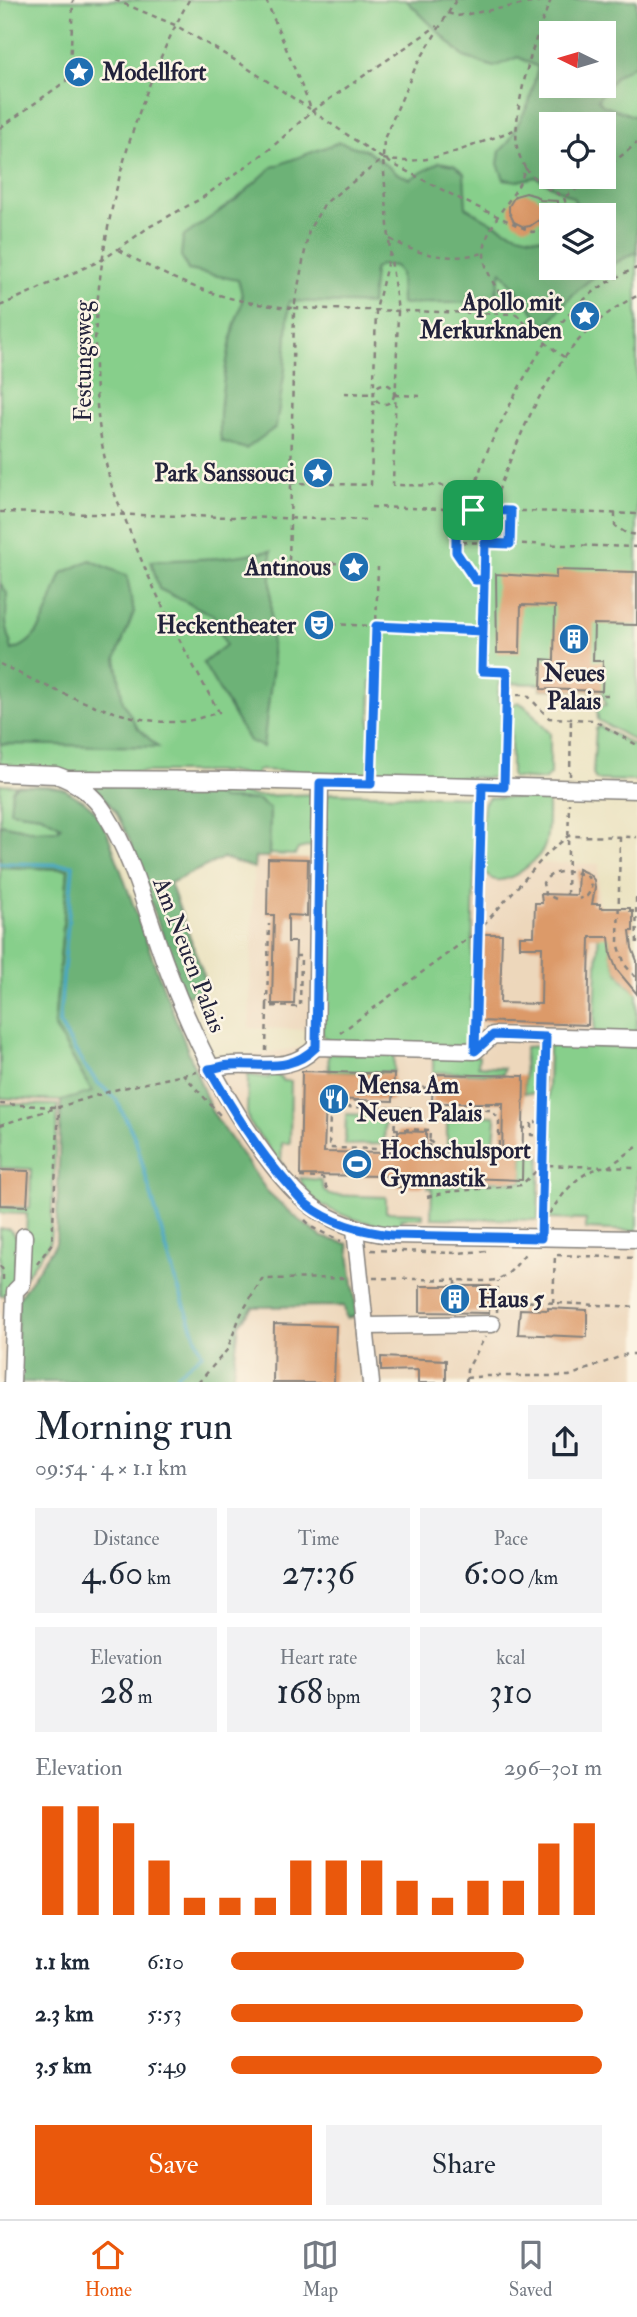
<!DOCTYPE html>
<html lang="en">
<head>
<meta charset="utf-8">
<style>
  body { margin:0; font-family:"IM FELL Double Pica",serif; background:#f2f2f3; color:#1f2937; height:100vh; display:flex; flex-direction:column; font-size:26px; white-space:nowrap }
  * { box-sizing:border-box; margin:0 }
  p { font-size:23px; color:#747a83 }
  .icon { flex:none; width:38px; height:38px; fill:none; stroke:currentColor; stroke-width:2; stroke-linecap:round; stroke-linejoin:round }
  .map { position:relative; height:1382px; overflow:hidden }
  .sheet { display:flex; flex-direction:column; background:#fff; flex:1 }
  .sheet>* { flex:none }
  .needle { width:46px; rotate:275deg }
  .tools { position:absolute; left:539px; top:21px; display:grid; gap:14px }
  .tools a { display:grid; place-items:center; width:77px; height:77px; border-radius:0px; background:#fff; box-shadow:0 7px 28px #0002; font-size:35px }
  .pin { position:absolute; display:grid; place-items:center; width:60px; height:60px; color:#fff; margin:-30px; border-radius:14px; box-shadow:0 4px 10px #0006 }
  .round { display:grid; place-items:center; flex:none; width:74px; height:74px; border-radius:0px; background:#f2f2f3 }
  .headline { display:flex; align-items:center; justify-content:space-between; height:119px; padding:0 35px }
  h1 { font-size:38px; font-weight:600; line-height:52px }
  .stats { display:grid; grid-template-columns:repeat(3,1fr); gap:10px; height:119px; padding:7px 35px }
  .stats div { display:grid; align-content:center; border-radius:0px; background:#f2f2f3; text-align:center }
  .stats b { font-size:35px; font-weight:600 }
  .stats small { font-size:19px; font-weight:400 }
  .stats p { font-size:19px }
  .chart { height:196px; padding:14px 35px }
  .chart p { display:flex; justify-content:space-between }
  .chart svg { width:100%; height:126px; margin-top:7px; stroke:#ea580c; stroke-width:6 }
  .action { display:flex; gap:14px; margin-top:auto; padding:14px 35px }
  .action a { flex:1; height:80px; border-radius:0px; background:#ea580c; color:#fff; font-size:28px; font-weight:600; line-height:80px; text-align:center }
  .action a+a { background:#f2f2f3; color:#1f2937 }
  ul { padding:0 35px; list-style:none; font-size:23px }
  li { display:grid; grid-template-columns:112px 84px 1fr; align-items:center; height:52px }
  li i { height:18px; border-radius:9px; background:#ea580c }
  .tab-bar { display:flex; justify-content:space-around; align-items:center; height:98px; border-top:2px solid #e0e1e3; background:#fff; font-size:19px; color:#747a83 }
  .tab-bar a { display:grid; justify-items:center; gap:4px }
  .tab-bar .on { color:#ea580c }
  .map>svg:first-child { display:block }
  .built { fill:#edd7bb }
  .green { fill:#87cf8b; stroke:#547863; stroke-width:2; fill-rule:evenodd }
  .forest { fill:#6db277; stroke:#486a59; stroke-width:2; fill-rule:evenodd }
  .lines { fill:none; stroke-linecap:round; stroke-linejoin:round }
  .stream { stroke:#45a6c4; stroke-width:3.5 }
  .building { fill:#dc9a69 }
  .minor-casing { stroke:#86827d; stroke-width:19 }
  .path { stroke:#86827d; stroke-width:2.5; stroke-dasharray:5 5; stroke-linecap:butt }
  .minor { stroke:#fff; stroke-width:16 }
  .route-casing { stroke:#fff; stroke-width:14 }
  .route { stroke:#1a73e8; stroke-width:9 }
  .labels { text-anchor:middle; dominant-baseline:central; stroke-width:5; stroke-linejoin:round; paint-order:stroke }
  .poi-label { font-size:24px; font-weight:bold; fill:#22223b; stroke:#fcf5e5; text-anchor:start }
  .street-label { font-size:24px; fill:#22223b; stroke:#fcf5e5 }
</style>
</head>
<body>
<div class="map">
<svg width="637" height="1383" viewBox="0 0 637 1383">
  <rect width="100%" height="100%" fill="#fcf5e5"/>
  <filter id="ink" filterUnits="userSpaceOnUse"><feTurbulence type="fractalNoise" baseFrequency=".0143" numOctaves="2"/><feDisplacementMap in="SourceGraphic" scale="14" xChannelSelector="R" yChannelSelector="G"/><feConvolveMatrix kernelMatrix="1 2 1 2 8 2 1 2 1" color-interpolation-filters="sRGB"/></filter>
  <filter id="wash" filterUnits="userSpaceOnUse"><feTurbulence type="fractalNoise" baseFrequency=".00686" numOctaves="4" result="noise"/><feDisplacementMap in="SourceGraphic" scale="28" xChannelSelector="R" yChannelSelector="G"/><feGaussianBlur stdDeviation="1.57" result="paint"/><feColorMatrix in="noise" values="0 0 0 0 0 0 0 0 0 0 0 0 0 0 0 0 0 1.4 0 .05"/><feComposite in="paint" operator="in"/></filter>
  <g filter="url(#wash)">
    <rect width="100%" height="100%" fill="#eae2bf"/>
    <!-- built -->
    <g class="built">
      <path d="M254 857 324 859 319 1030 249 1028Z"/>
      <path d="M475 862 599 864 594 1033 637 1035V1382L0 1383V1099L133 1104 126 1074 331 1043 461 1046 470 1037Z"/>
    </g>
    <!-- green -->
    <g class="green">
      <path d="M0 0H637V742L598 720 597 706 606 705 602 691 541 689V684L499 683 498 700 503 705 502 770 498 778 378 776 375 769 378 681H371L369 770 365 775 257 770V777L228 772H95L75 775 0 768ZM551 33H604V86H551ZM551 124H604V177H551ZM551 215H604V268H551Z"/>
      <path d="M518 702C532 708 539 724 550 733V775L544 780 513 778 511 775V706Z"/>
      <path d="M599 726 637 747V781L596 780 593 774 596 729Z"/>
      <path d="M0 784 17 785 12 790 11 811 41 815 61 825 58 830 35 831 0 824Z"/>
      <path d="M198 784 229 785 240 789 244 794 256 796 318 794 316 845 298 849 295 855 269 854 270 809 258 800 222 799Z"/>
      <path d="M331 793 474 797 476 799 470 1038 461 1047 328 1041 322 1034 326 796Z"/>
      <path d="M489 797 547 799 548 801C548 815 549 832 545 845 541 860 500 894 486 874 477 861 483 820 484 804Z"/>
      <path d="M0 867 68 869 54 1026 93 1093 61 1101 0 1098Z"/>
      <path d="M599 925 610 926C608 953 614 976 637 993V1033L594 1032Z"/>
      <path d="M549 1045 637 1047V1231L586 1229V1220L545 1219Z"/>
      <path d="M543 1046 542 1094 524 1093 525 1047Z"/>
      <path d="M328 1053H394V1072H329Z"/>
      <path d="M433 1054 479 1056 478 1066 504 1068 503 1074 433 1072Z"/>
      <path d="M270 1072H275L283 1081H291L290 1143H282L281 1161 287 1172 249 1122 247 1112 248 1075 269 1078Z"/>
      <path d="M0 1104 58 1105 50 1243 24 1278 27 1214 0 1213V1207L30 1208 31 1169 0 1168Z"/>
      <path d="M346 1114 385 1116 384 1144 345 1145Z"/>
      <path d="M447 1114 494 1116 496 1120 494 1141 489 1144 449 1147 447 1144Z"/>
      <path d="M523 1155H540L538 1220 431 1218 432 1188H428V1179L522 1182Z"/>
      <path d="M300 1178 321 1180 324 1190 329 1195 386 1197V1212L423 1213V1218H401V1228C369 1224 311 1213 300 1178Z"/>
      <path d="M0 1229H9L17 1238 13 1296 0 1295Z"/>
    </g>
    <!-- forest -->
    <g class="forest">
      <path d="M406 0H637V63L616 76 598 99 602 105 637 117V252C599 269 570 292 546 327L501 271 494 302 401 304 400 273 395 266 380 265 374 270 371 304 289 301 285 370 276 427 246 449 221 441C216 411 227 358 234 327 240 306 246 302 238 280L188 270 181 256 183 237 238 198 272 167 339 142 368 151 396 173 410 179 440 162 454 165 464 173 466 207C493 224 518 240 551 238V268H604V215H578L574 198 536 177 518 181 504 179 498 164 500 151 508 143 529 103 538 67 518 57 494 67 464 57ZM604 33V86H551V33ZM604 124V177H551V124Z"/>
      <path d="M271 551V635L273 666 263 747 249 741 203 663 226 645 213 615 159 589 151 561 220 558Z"/>
      <path d="M90 560 127 576 134 612 116 658 123 702 137 727 158 747 0 744V583L7 593 6 623 12 650C44 642 50 601 62 573Z"/>
      <path d="M198 784 222 799 258 800 270 809 269 857H255L254 868 223 858 170 883 208 987 184 997 129 839 116 812 93 785Z"/>
      <path d="M17 785 48 786 64 789 84 801 94 810 107 832 156 968 211 1110 267 1191 293 1215 322 1237 348 1244 357 1316 346 1318 344 1306 253 1307 239 1324 232 1382H15L18 1299 56 1243 61 1101 92 1092 54 1026 68 869 0 867V824L35 831 58 830 61 826 41 815 10 811 12 790Z"/>
    </g>
    <g class="lines">
      <!-- stream -->
      <path class="stream" d="M0 863 73 865 59 1023 83 1064 98 1083 116 1099 135 1138 175 1279 202 1354 177 1374 178 1383"/>
    </g>
    <g id="blocks">
      <!-- building -->
      <g class="building">
        <path d="M526 193 536 196 540 200 558 201V215H551V220H539L530 226 524 227 514 222 509 212V206L515 196Z"/>
        <path d="M556 570 637 572V625L594 624 593 661H603L602 691 541 689 542 659 554 660 555 606 521 605 520 653H497L496 574 556 578Z"/>
        <path d="M268 858 308 859 307 916 288 915V942H296L294 1004H272L274 915H267Z"/>
        <path d="M578 869 589 874 594 880 595 888 592 904H600V908H630V911H633V931H630L632 948 637 961V994L617 970 611 955 609 937H590L588 1025 480 1021 482 934H502L500 1003 541 1004 542 947H520V936H534L535 903H542L541 894 577 895Z"/>
        <path d="M302 1071 394 1074 393 1101 326 1099 324 1152 390 1153V1148H397L398 1131 426 1132V1149H433V1154L502 1156 503 1103H432L433 1074 524 1076 522 1180 432 1177 425 1178V1187H397V1178L389 1176 300 1175Z"/>
        <path d="M0 1170 29 1171 27 1206 0 1205Z"/>
        <path d="M420 1286H490L489 1313 420 1312Z"/>
        <path d="M548 1308 587 1310V1337L518 1334 520 1309 548 1310Z"/>
        <path d="M274 1324 336 1326 334 1383H273Z"/>
        <path d="M381 1357 446 1360V1383H418V1370L381 1371Z"/>
      </g>
    </g>
  </g>
  <g filter="url(#ink)">
    <use href="#blocks" fill-opacity="0" stroke="#86827d" stroke-width="2"/>
    <g class="lines">
      <!-- minor casing -->
      <g class="minor-casing">
        <g id="minor">
          <path d="M0 773 56 775C75 781 94 795 105 813 133 857 146 911 164 960 188 1025 217 1087 257 1144 295 1198 323 1227 391 1235L637 1239"/>
          <path d="M69 779 234 780 637 790"/>
          <path d="M316 1047 320 783"/>
          <path d="M209 1069C217 1067 224 1065 231 1065 264 1063 290 1073 316 1047L475 1051 493 1035 637 1039"/>
          <path d="M355 1229 371 1383"/>
          <path d="M366 1326 492 1324"/>
          <path d="M12 1383 15 1291 22 1284 24 1236"/>
        </g>
      </g>
      <!-- path -->
      <g class="path">
        <path d="M115 0 175 25 238 62 310 109"/>
        <path d="M266 0 312 111 383 159 464 201 532 232 551 229"/>
        <path d="M456 0 416 66 384 139 383 159 390 252 398 311 393 485 471 486"/>
        <path d="M448 13 457 16 548 0"/>
        <path d="M0 128 66 81 70 70 73 0"/>
        <path d="M525 168C522 161 518 154 517 147 512 111 535 34 551 0"/>
        <path d="M604 170 637 143"/>
        <path d="M566 196 595 177"/>
        <path d="M390 239C420 256 449 261 484 253"/>
        <path d="M119 250C176 283 228 304 294 308L309 230 325 203 383 159C429 168 474 144 517 129"/>
        <path d="M390 252 376 310 371 485 291 483 294 308C368 310 442 312 516 314"/>
        <path d="M0 306 104 259 149 227 202 198 270 149 312 111 437 26"/>
        <path d="M564 357C537 338 492 295 485 262 482 249 487 235 493 225 503 205 520 190 525 168L541 185 564 197 567 209 565 215"/>
        <circle cx="384" cy="394" r="10"/>
        <path d="M344 393 373 394"/>
        <path d="M395 395 423 396"/>
        <path d="M291 485 289 562 369 564"/>
        <path d="M371 507 637 514"/>
        <path d="M456 509 455 542 637 547"/>
        <path d="M473 510C474 475 489 446 505 415 535 354 570 293 637 268"/>
        <path d="M491 510C521 431 555 335 637 296"/>
        <path d="M0 512 370 520"/>
        <path d="M615 513V526L626 533 637 535"/>
        <path d="M455 542 456 552 475 580H484"/>
        <path d="M485 543 482 672H507L505 774"/>
        <path d="M510 544 511 512"/>
        <path d="M332 624 482 631"/>
        <path d="M0 664C49 688 132 729 187 721 198 719 209 715 219 712 183 648 149 585 124 516 118 502 111 487 108 472 71 325 117 130 189 0"/>
        <path d="M507 695H527L549 718 593 720 637 745"/>
        <path d="M603 695H610"/>
        <path d="M371 770 378 567"/>
        <path d="M570 776 571 718"/>
        <path d="M620 837 618 943 625 965 637 979"/>
        <path d="M567 895 569 803"/>
        <path d="M636 898 637 948"/>
        <path d="M556 899 545 894 543 883C551 868 575 870 588 877L592 889 587 896 579 899"/>
        <path d="M267 1006 269 924"/>
        <path d="M476 1032 481 800"/>
        <path d="M340 1033 478 931 547 854 568 836 637 837"/>
        <path d="M266 1051 267 1006 300 1007 301 956H296"/>
        <path d="M183 1074 220 1115"/>
        <path d="M393 1087 433 1088"/>
        <path d="M334 1099 362 1101V1107"/>
        <path d="M0 1104 56 1107"/>
        <path d="M435 1109 491 1110 499 1119V1152"/>
        <path d="M471 1110V1104H500V1108H503"/>
        <path d="M0 1125 59 1107"/>
        <path d="M521 1128H531"/>
        <path d="M394 1129 430 1130 429 1149"/>
        <path d="M544 1136 531 1135V1122H544"/>
        <path d="M429 1140 440 1151 499 1152V1156"/>
        <path d="M394 1142 381 1149 329 1148 330 1114 338 1107 413 1108"/>
        <path d="M394 1148 395 1108"/>
        <path d="M608 1167 637 1147"/>
        <path d="M300 1177 323 1178 327 1189"/>
        <path d="M427 1197 447 1192 521 1185 543 1165 637 1168"/>
        <path d="M542 1219H545C560 1199 575 1173 601 1168"/>
        <path d="M305 1220 313 1228 341 1241"/>
        <path d="M542 1225 546 1050"/>
        <path d="M371 1250 456 1253 487 1251"/>
        <path d="M37 1264 52 1243 59 1107 114 1090 197 1072"/>
        <path d="M0 1266 3 1270V1283"/>
        <path d="M373 1278 456 1280"/>
        <path d="M456 1286V1280C495 1281 502 1287 526 1252"/>
        <path d="M498 1300 637 1307"/>
        <path d="M553 1303 555 1255 637 1258"/>
        <path d="M497 1312 498 1281"/>
        <path d="M466 1378 487 1376H569L627 1354H637"/>
        <path d="M198 1383 227 1350 241 1314 262 1279 346 1278"/>
        <path d="M466 1383 467 1370 485 1337"/>
      </g>
      <!-- minor -->
      <use href="#minor" class="minor"/>
    </g>
  </g>
  <g class="lines" filter="url(#ink)">
    <!-- route casing -->
    <g class="route-casing">
      <path id="route" d="M473 510 456 509V552L475 580H484L482 631 376 626 371 784 320 783 316 1047C290 1073 264 1063 231 1065 224 1065 217 1068 209 1069 232 1109 257 1150 288 1184 294 1191 300 1199 306 1204 331 1224 361 1231 391 1235L541 1238 546 1037 493 1035 475 1051 482 786 504 787 507 672 482 671 485 543 510 544 511 511 473 510"/>
    </g>
    <!-- route -->
    <use href="#route" class="route"/>
  </g>
  <!-- icons -->
  <defs>
    <g id="sight-disc" transform="scale(1.575)"><circle r="9.5" fill="#1f6fb2" stroke="#fcf5e5"/><path d="M0-6L1.8-2.2L6-1.7L2.9 1.2L3.7 5.4L0 3.3L-3.7 5.4L-2.9 1.2L-6-1.7L-1.8-2.2Z" fill="#fff"/></g>
    <g id="theatre-disc" transform="scale(1.575)"><circle r="9.5" fill="#1f6fb2" stroke="#fcf5e5"/><path d="M-5-5.5Q0-4 5-5.5V0Q5 5 0 6Q-5 5-5 0ZM-3.3-2.5H-1v1.5H-3.3ZM1-2.5H3.3v1.5H1ZM-2.8 1Q0 5.5 2.8 1Z" fill="#fff"/></g>
    <g id="building-disc" transform="scale(1.575)"><circle r="9.5" fill="#1f6fb2" stroke="#fcf5e5"/><path d="M-4-6H4V6H1V3H-1V6H-4ZM-2.5-4.3h1.7v1.8h-1.7ZM.8-4.3h1.7v1.8H.8ZM-2.5-1h1.7V.8h-1.7ZM.8-1h1.7V.8H.8Z" fill="#fff"/></g>
    <g id="restaurant-disc" transform="scale(1.575)"><circle r="9.5" fill="#1f6fb2" stroke="#fcf5e5"/><path d="M-5-6h1v4h1v-4h1v4h1v-4h1v5L-1.5 .5V6h-2V.5L-5-1ZM5-6V6H3V1.5H1.5Q1.5-4 5-6Z" fill="#fff"/></g>
    <g id="stadium-disc" transform="scale(1.575)"><circle r="9.5" fill="#1f6fb2" stroke="#fcf5e5"/><path d="M0-5a6.5 5 0 1 0 0 10a6.5 5 0 1 0 0-10ZM-3.5-1.8h7v3.6h-7Z" fill="#fff"/></g>
  </defs>
  <g fill-rule="evenodd">
    <use href="#sight-disc" x="79" y="72"/>
    <use href="#sight-disc" x="585" y="316"/>
    <use href="#sight-disc" x="318" y="473"/>
    <use href="#sight-disc" x="354" y="567"/>
    <use href="#theatre-disc" x="319" y="625"/>
    <use href="#building-disc" x="574" y="639"/>
    <use href="#restaurant-disc" x="334" y="1099"/>
    <use href="#stadium-disc" x="357" y="1164"/>
    <use href="#building-disc" x="455" y="1299"/>
  </g>
  <g class="labels">
    <!-- poi labels -->
    <g class="poi-label">
      <text x="102" y="72">Modellfort</text>
      <text x="562" y="302" text-anchor="end">Apollo mit<tspan x="562" dy="28">Merkurknaben</tspan></text>
      <text x="295" y="473" text-anchor="end">Park Sanssouci</text>
      <text x="331" y="567" text-anchor="end">Antinous</text>
      <text x="296" y="625" text-anchor="end">Heckentheater</text>
      <text x="574" y="673" text-anchor="middle">Neues<tspan x="574" dy="28">Palais</tspan></text>
      <text x="357" y="1085">Mensa Am<tspan x="357" dy="28">Neuen Palais</tspan></text>
      <text x="380" y="1150">Hochschulsport<tspan x="380" dy="28">Gymnastik</tspan></text>
      <text x="478" y="1299">Haus 5</text>
    </g>
    <!-- street labels -->
    <g class="street-label">
      <text transform="translate(83 361) rotate(-90)">Festungsweg</text>
      <text transform="translate(189 955) rotate(69)">Am Neuen Palais</text>
    </g>
  </g>
</svg>
<div class="tools">
<a><svg class="needle" viewBox="-14 -14 28 28"><path d="M0-13l5 13h-10z" fill="#e53935"/><path d="M0 13l5-13h-10z" fill="#747a83"/></svg></a>
<a><svg class="icon" aria-label="locate" viewBox="0 0 24 24"><circle cx="12" cy="12" r="6"/><path d="M12 2v4M12 18v4M2 12h4M18 12h4"/></svg></a>
<a><svg class="icon" aria-label="layers" viewBox="0 0 24 24"><path d="M12 4l9 5-9 5-9-5zM3 14l9 5 9-5"/></svg></a>
</div>
<div class="pin" style="left:473px;top:510px;background:#1e9e55"><svg class="icon" aria-label="arrive" viewBox="0 0 24 24"><path d="M6 21V4h12l-3 4 3 4H6"/></svg></div>
</div>
<section class="sheet">
<div class="headline"><div><h1>Morning run</h1><p>09:54 · 4 × 1.1 km</p></div><a class="round"><svg class="icon" aria-label="share" viewBox="0 0 24 24"><path d="M12 15V3M7 8l5-5 5 5M5 13v7h14v-7"/></svg></a></div>
<div class="stats">
<div><p>Distance</p><b>4.60<small> km</small></b></div>
<div><p>Time</p><b>27:36</b></div>
<div><p>Pace</p><b>6:00<small> /km</small></b></div>
</div>
<div class="stats">
<div><p>Elevation</p><b>28<small> m</small></b></div>
<div><p>Heart rate</p><b>168<small> bpm</small></b></div>
<div><p>kcal</p><b>310</b></div>
</div>
<div class="chart"><p><span>Elevation</span>296–301 m</p>
<svg viewBox="0 0 160 44" preserveAspectRatio="none"><path d="M5 44V6M15 44V6M25 44V12M35 44V25M45 44V38M55 44V38M65 44V38M75 44V25M85 44V25M95 44V25M105 44V32M115 44V38M125 44V32M135 44V32M145 44V19M155 44V12"/></svg>
</div>
<ul>
<li><b>1.1 km</b>6:10<i style="width:79%"></i></li>
<li><b>2.3 km</b>5:53<i style="width:95%"></i></li>
<li><b>3.5 km</b>5:49<i style="width:100%"></i></li>
</ul>
<div class="action"><a>Save</a><a>Share</a></div>
</section>
<nav class="tab-bar">
<a class="on"><svg class="icon" aria-label="home" viewBox="0 0 24 24"><path d="M3 11l9-7 9 7M6 9v11h12V9"/></svg>Home</a>
<a><svg class="icon" aria-label="map" viewBox="0 0 24 24"><path d="M3 6l6-2 6 2 6-2v14l-6 2-6-2-6 2zM9 4v14M15 6v14"/></svg>Map</a>
<a><svg class="icon" aria-label="saved" viewBox="0 0 24 24"><path d="M7 4h10v16l-5-4-5 4z"/></svg>Saved</a>
</nav>
</body>
</html>
